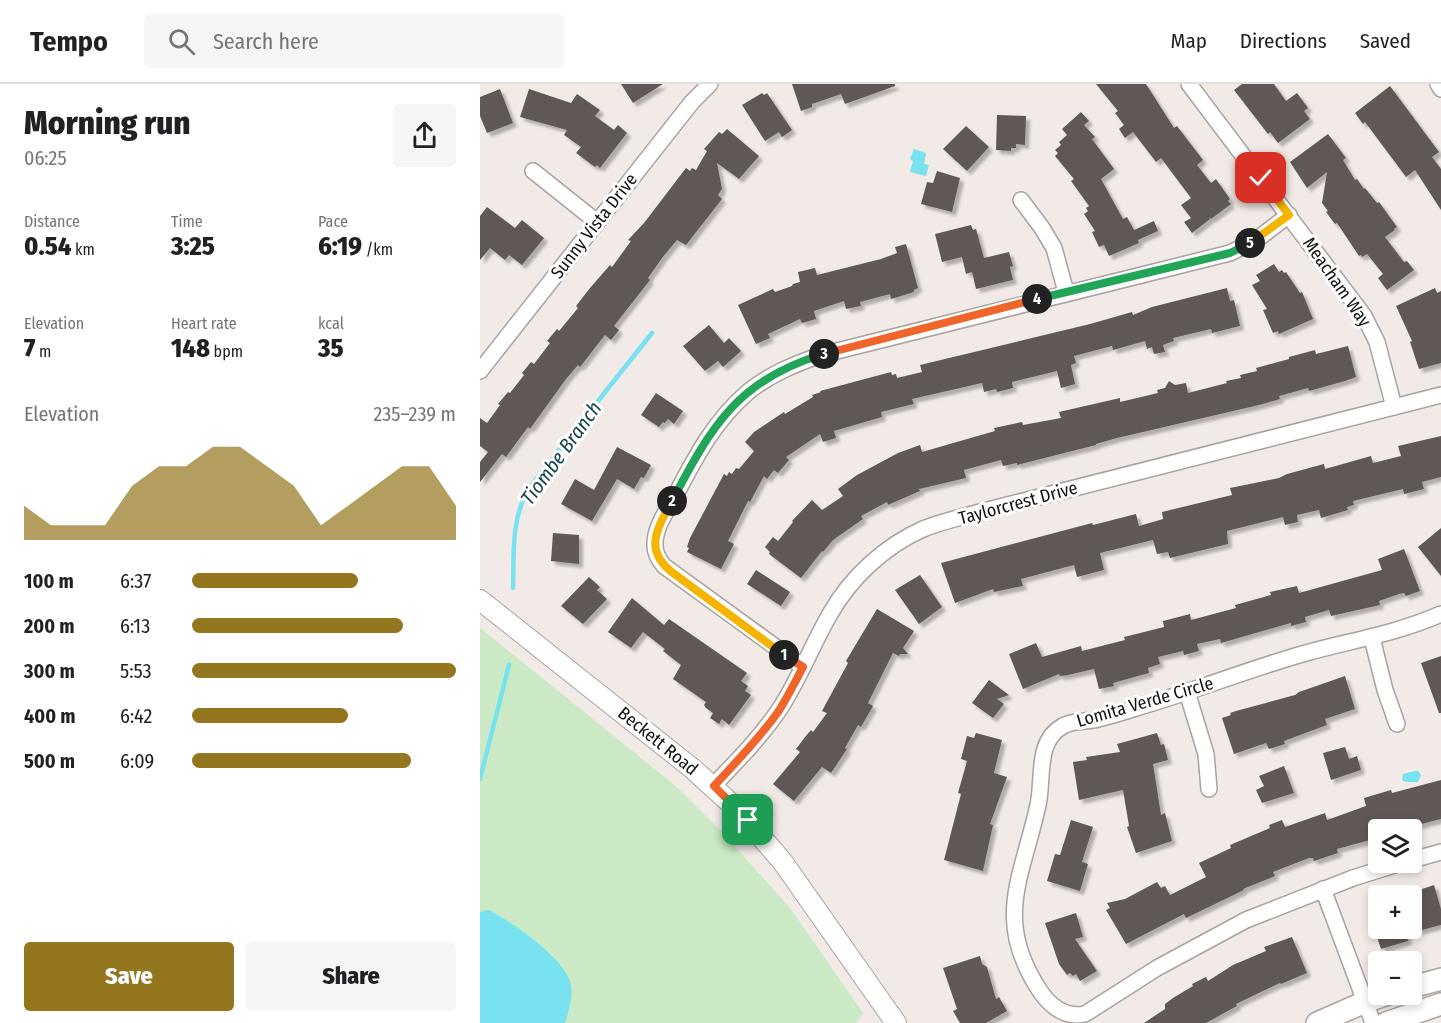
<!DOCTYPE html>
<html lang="en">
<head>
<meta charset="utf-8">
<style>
  body { margin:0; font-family:"Fira Sans Condensed",sans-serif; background:#f6f6f6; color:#202124; height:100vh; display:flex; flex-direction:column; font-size:22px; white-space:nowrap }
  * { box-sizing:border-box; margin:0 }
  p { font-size:20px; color:#757577 }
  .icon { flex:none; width:33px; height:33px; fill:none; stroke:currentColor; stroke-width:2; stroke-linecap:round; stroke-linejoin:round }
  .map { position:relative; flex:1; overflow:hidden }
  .details { display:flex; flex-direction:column; background:#fff; width:480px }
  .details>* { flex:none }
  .buttons { position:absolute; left:888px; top:735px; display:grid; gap:12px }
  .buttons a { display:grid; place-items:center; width:54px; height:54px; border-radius:6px; background:#fff; box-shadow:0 3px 9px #0003; font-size:30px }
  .pin { position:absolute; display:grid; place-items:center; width:51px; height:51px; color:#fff; margin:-26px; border-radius:12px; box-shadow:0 3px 9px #0006 }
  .km { position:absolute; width:30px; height:30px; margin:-15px; border-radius:50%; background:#222; color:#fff; font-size:16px; line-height:30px; text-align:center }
  .round { display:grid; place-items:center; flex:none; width:63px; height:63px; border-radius:6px; background:#f6f6f6 }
  .overview { display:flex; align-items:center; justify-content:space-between; height:102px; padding:0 24px }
  h1 { font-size:33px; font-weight:800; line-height:45px }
  .figures { display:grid; grid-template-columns:repeat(3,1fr); gap:9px; height:102px; padding:6px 24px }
  .figures div { display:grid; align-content:center }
  .figures b { font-size:26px; font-weight:800 }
  .figures small { font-size:16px; font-weight:400 }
  .figures p { font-size:16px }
  .chart { height:168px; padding:12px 24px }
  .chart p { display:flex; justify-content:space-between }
  .chart svg { width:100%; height:108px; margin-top:6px; fill:#93761d; opacity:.7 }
  .action { display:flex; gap:12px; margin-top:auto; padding:12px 24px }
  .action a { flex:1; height:69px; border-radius:6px; background:#93761d; color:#fff; font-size:24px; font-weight:800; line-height:69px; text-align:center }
  .action a+a { background:#f6f6f6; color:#202124 }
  ul { padding:0 24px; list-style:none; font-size:20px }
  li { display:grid; grid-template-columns:96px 72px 1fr; align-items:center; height:45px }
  li i { height:15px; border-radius:8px; background:#93761d }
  header { display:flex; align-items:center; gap:36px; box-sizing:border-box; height:84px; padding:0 30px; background:#fff; border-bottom:2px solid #e0e0e0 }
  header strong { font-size:28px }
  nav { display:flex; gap:33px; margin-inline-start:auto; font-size:21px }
  .search { width:420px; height:54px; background:#f6f6f6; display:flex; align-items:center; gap:15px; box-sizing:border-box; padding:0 21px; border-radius:6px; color:#757577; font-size:22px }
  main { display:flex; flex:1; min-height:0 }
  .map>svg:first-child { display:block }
  .green { fill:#cae9c4 }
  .water { fill:#78e2f0 }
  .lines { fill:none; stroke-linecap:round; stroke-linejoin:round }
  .stream { stroke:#78e2f0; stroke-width:4.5 }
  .building { fill:#605957; filter:url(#shadow) }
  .minor-casing { stroke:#aaa29f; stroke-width:18 }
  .tertiary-casing { stroke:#aaa29f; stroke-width:22 }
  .secondary-casing { stroke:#aaa29f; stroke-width:24 }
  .minor { stroke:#fff; stroke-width:15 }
  .tertiary { stroke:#fff; stroke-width:20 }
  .secondary { stroke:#fff; stroke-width:21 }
  .split-1-casing { stroke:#fff; stroke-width:12 }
  .split-2-casing { stroke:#fff; stroke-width:12 }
  .split-3-casing { stroke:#fff; stroke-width:12 }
  .split-4-casing { stroke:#fff; stroke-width:12 }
  .split-5-casing { stroke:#fff; stroke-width:12 }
  .split-6-casing { stroke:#fff; stroke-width:12 }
  .split-1 { stroke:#f0652b; stroke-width:8 }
  .split-2 { stroke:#f5b400; stroke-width:8 }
  .split-3 { stroke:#22a559; stroke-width:8 }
  .split-4 { stroke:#f0652b; stroke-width:8 }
  .split-5 { stroke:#22a559; stroke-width:8 }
  .split-6 { stroke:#f5b400; stroke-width:8 }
  .labels { text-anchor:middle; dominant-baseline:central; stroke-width:6; stroke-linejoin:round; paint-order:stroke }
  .street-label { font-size:18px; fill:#13100f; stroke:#fff }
  .water-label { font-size:20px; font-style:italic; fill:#124349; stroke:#fff }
</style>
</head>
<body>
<header>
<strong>Tempo</strong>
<div class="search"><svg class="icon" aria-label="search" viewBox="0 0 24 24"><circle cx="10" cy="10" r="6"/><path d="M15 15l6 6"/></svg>Search here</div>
<nav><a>Map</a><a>Directions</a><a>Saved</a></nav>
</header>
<main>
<section class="details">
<div class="overview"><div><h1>Morning run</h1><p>06:25</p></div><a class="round"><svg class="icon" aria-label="share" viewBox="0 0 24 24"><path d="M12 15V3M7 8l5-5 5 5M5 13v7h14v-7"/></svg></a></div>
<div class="figures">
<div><p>Distance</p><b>0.54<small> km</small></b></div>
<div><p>Time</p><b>3:25</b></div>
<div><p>Pace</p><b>6:19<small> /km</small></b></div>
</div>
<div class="figures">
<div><p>Elevation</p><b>7<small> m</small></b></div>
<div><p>Heart rate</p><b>148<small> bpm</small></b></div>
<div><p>kcal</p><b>35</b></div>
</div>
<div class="chart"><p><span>Elevation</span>235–239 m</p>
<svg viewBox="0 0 160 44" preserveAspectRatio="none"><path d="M0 44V30L10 38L20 38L30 38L40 22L50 14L60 14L70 6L80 6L90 14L100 22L110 38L120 30L130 22L140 14L150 14L160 30V44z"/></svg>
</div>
<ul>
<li><b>100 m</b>6:37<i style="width:63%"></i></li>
<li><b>200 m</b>6:13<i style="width:80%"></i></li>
<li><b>300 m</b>5:53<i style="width:100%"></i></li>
<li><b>400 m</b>6:42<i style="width:59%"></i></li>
<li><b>500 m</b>6:09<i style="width:83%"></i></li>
</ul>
<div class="action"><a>Save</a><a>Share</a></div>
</section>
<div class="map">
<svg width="961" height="939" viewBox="0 0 961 939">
  <defs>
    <filter id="shadow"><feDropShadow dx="4" dy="4" stdDeviation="1.5" flood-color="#0004"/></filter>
  </defs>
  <rect width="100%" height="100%" fill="#f2eae7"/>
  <!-- green -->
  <path class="green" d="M0 544 197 703 243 749 310 824 383 929 376 939H0Z"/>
  <!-- water -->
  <g class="water">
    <path d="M434 65 446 69 444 80 449 81 446 92 430 88 433 77 430 75Z"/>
    <path d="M935 687H938L941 691 938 698H926L922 696 923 690Z"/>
    <path d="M9 826C32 838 81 872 90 897 94 908 89 928 85 939H0V828Z"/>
  </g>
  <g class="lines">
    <!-- stream -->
    <g class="stream">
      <path d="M33 504C34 470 31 434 49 404L172 249"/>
      <path d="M0 695 29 581"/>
    </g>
  </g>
  <!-- building -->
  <g class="building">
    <path d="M141 0H183L153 19Z"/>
    <path d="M312 0H415V2L365 20 361 10 332 20V23L321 27Z"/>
    <path d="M616 0H666L694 44 697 42 723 76 717 81 731 99 736 95 750 115 748 117 751 120 731 135 729 133 730 135 712 149 704 138 711 134 701 121 711 114 681 74 676 78 653 48 645 54 639 45 644 41 635 29 638 27Z"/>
    <path d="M762 0H794L806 17 817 9 828 24 824 27 830 35 798 59 790 48 788 50 754 6Z"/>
    <path d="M910 2 959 68 952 73 961 85V126L935 86 926 93 885 38 883 40 875 29Z"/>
    <path d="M20 5 33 39 7 49 0 32V13Z"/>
    <path d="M49 5 91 19 97 10 120 26 115 32 134 46 138 41 147 49 120 84 117 81 115 83 96 69 101 63 84 51 87 46 40 33Z"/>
    <path d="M282 9 284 11 287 9 312 46 302 53 299 48 285 57 262 21Z"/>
    <path d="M601 28 609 37 604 41 615 53 612 55 634 85 621 95 643 135 647 133 654 146 674 137 678 147 658 156 659 159 629 172 624 161 619 163 612 148 615 147 604 130 608 127 606 124 609 122 591 97 594 95 575 72 578 69 575 66 581 61 579 58 587 51 582 45Z"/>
    <path d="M517 31 546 32 545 61 536 60V64H531V67L516 66Z"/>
    <path d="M486 42 509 63 487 87 463 65Z"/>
    <path d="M247 45 279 72 259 95 237 79 242 105 238 111 242 115 206 161 197 156 182 174 168 194 170 196 134 242 139 246 131 256 125 251 100 283 98 281 86 295 50 345 48 343 26 373 22 370 0 398V378L8 368 0 362V334L7 339 20 321 18 320 28 308 30 309 44 291 42 289 51 278 54 280 70 259 67 257 77 245 79 247 98 224 96 222 110 204 130 181 132 183 151 157 148 156 164 139 206 84 210 87 212 84 216 86 227 67 224 65 239 48 242 50Z"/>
    <path d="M848 50 866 74 863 76 875 96 877 95 884 105 885 104 897 119 899 118 917 143 914 145 915 146 905 153 924 178 927 177 934 186 907 206 898 194 903 190 887 170 882 173 881 171 879 172 857 139 855 140 846 128 848 127 842 119 847 88 827 104 810 78Z"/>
    <path d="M457 87 480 94 472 128 441 120 447 98 453 99Z"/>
    <path d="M7 123 35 144 42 136 64 154 42 181 29 171 25 176 10 164 0 176V132Z"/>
    <path d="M491 141 493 146 496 145 504 174 529 168 533 182 530 183 533 196 496 205 492 188 486 190 482 173 462 178 455 150Z"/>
    <path d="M426 160 438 204 434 206V208L411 215 410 210 384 217 380 218 381 222 366 225 364 217 334 227 336 235 322 239 320 235 288 250 290 254 276 260 258 221 293 205 295 208 312 202 313 200 320 198 318 188 335 184 337 191 401 175 417 169 415 163Z"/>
    <path d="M794 180 799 188 802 186 804 189 806 188 820 209 822 208 833 235 799 250 798 247 793 249 783 226 787 225 772 201 780 197 776 191Z"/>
    <path d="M747 204 750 217 754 216 760 242 732 249 731 245 693 254 694 257 683 261 685 268 674 270 672 263 667 265 665 257 633 266 632 262 594 272 596 279 591 281 595 300 581 304 577 287 532 298 533 304 517 308 516 305 504 308 502 299 432 315 434 320 401 328 402 333 354 347 356 354 343 358 340 350 306 373 309 376 298 389 294 386 287 395 284 392 270 418 268 417 248 457 254 460 241 485 207 468 209 464 207 463 210 454 244 390 247 392 249 388 252 390 256 384 259 385 274 367 265 358 274 348 304 328 305 330 333 313 332 311 341 308 340 307 411 288 412 291 416 290 417 294 442 288 440 281 610 240 652 228 653 231 672 223Z"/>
    <path d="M955 204 957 209 961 207V279L939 285 930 258 932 257 916 222Z"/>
    <path d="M229 241 244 259 249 254 261 267 243 283 238 277 225 287 203 262Z"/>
    <path d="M868 262 876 293 865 297 829 307 828 304 803 311 799 312 800 315 779 321 637 354 616 360V361L537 381V379L523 382 521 376 484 386 486 394 439 405 440 407 408 421 407 418 381 432 383 435 353 456 343 468 342 467 321 494 289 470 290 468 285 463 293 453 298 457 313 438 312 437 332 416 342 426 363 412 358 405 377 391 418 369 440 361 442 368 515 347 514 344 542 338 543 341 581 334 579 328 640 314V318L678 309 677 306 685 304 689 297 695 301 706 299 708 309 747 299 746 297 761 294 760 291 777 287 776 284 809 275V273L835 266 836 270Z"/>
    <path d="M176 309 203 327 194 340 188 335 185 339 183 338 179 343 161 331Z"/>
    <path d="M961 352V393L942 398 944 405 924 410 923 405 873 417 874 421 867 423 868 426 841 434 839 426 817 431 818 438 805 441 803 433 747 447 748 460 690 474 688 468 677 470 673 456 620 469 624 486 597 493 594 481 541 495 543 502 514 508 513 505 475 519 461 479 612 439 613 441 656 430 659 442 683 435 682 428 752 411 750 404 799 394 807 390 844 380 845 385 891 372 893 379 921 372 918 362Z"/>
    <path d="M137 363 171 381 164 394 161 393 154 405 137 395 112 437 81 420 95 395 114 406Z"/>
    <path d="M961 444V492L938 463Z"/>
    <path d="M73 449 99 451V480L71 477Z"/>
    <path d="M924 465 940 507 926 512 924 509 919 510 899 517 900 521 851 532 849 526 825 533 826 538 811 542V539L741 559 740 555 717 560 719 567 704 571 703 567 678 573 680 580 668 584 669 589 633 599 634 602 619 605 614 585 588 591 580 592 579 590 543 605 529 570 556 559 562 573 601 562 602 567 645 556 644 553 684 543 683 537 710 530 711 536 756 524 755 521 791 511 790 508 817 502 819 509 902 486 898 475Z"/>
    <path d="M276 486 310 508 301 522 267 500Z"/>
    <path d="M440 491 462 523 439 540 415 506Z"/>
    <path d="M109 493 120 503 117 506 127 515 103 540 81 522Z"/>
    <path d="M152 514 184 541 189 535 267 589 261 597 268 602 265 607 271 611 249 641 242 635 239 640 230 634 233 629 226 624 224 621 226 618 193 595 201 581 183 567 185 565 163 548 151 564 128 548Z"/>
    <path d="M397 525 434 547 423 564 428 570H420L419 572 413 569 388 619 393 622 381 643 378 641 365 664 367 665 351 689 342 683 314 717 293 700 320 668 316 665 325 653 331 646 333 648 347 629 342 627 368 579 366 577Z"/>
    <path d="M961 572V629H959L941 579Z"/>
    <path d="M865 592 875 625 845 635 847 641 804 657 805 660 789 665 786 659 754 670 742 634 751 631 750 629 756 627 815 611 819 608Z"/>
    <path d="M509 596 529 611 517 615 524 620 513 634 492 619Z"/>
    <path d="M496 649 522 656 514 689 527 693 510 740 513 741 503 787 464 776 481 710 478 709 487 677 481 675 487 652 494 654Z"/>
    <path d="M677 649 681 661 684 660 688 676 673 680 677 705 681 731 685 729 692 757 656 769 647 743 649 742 643 706 599 716 593 678 607 676 606 673 640 668 637 660Z"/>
    <path d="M865 663 869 675 877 672 881 686 851 696 843 669Z"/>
    <path d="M804 682 814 709 782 719 776 706 784 702 779 692Z"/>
    <path d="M961 696V735L918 746H898V750L889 753 890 756 857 765 858 769 834 777 833 774H829L793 788 795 792 763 805 764 806 706 834 704 830 646 860 626 826 630 824 627 819 645 815 677 798 681 804 685 802 690 811 726 793 719 779 751 764 750 761 790 744 789 741 802 736 805 743 845 729 847 736 886 722 884 714 911 706 912 709Z"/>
    <path d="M591 736 613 743 602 778 608 780 600 807 567 797 575 770 580 771Z"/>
    <path d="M954 801 961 825V841L938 847 932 825V816L941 814 939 806Z"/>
    <path d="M596 829 603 853 595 855 617 887 600 897 596 890 593 892 590 889 587 891 579 880 565 839Z"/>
    <path d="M894 844H925L928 857 901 865Z"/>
    <path d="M812 853 827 889 801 900 800 899 756 920 757 922 726 939H664L685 925V920L693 914 713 902 712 900 726 893 728 897 753 881 786 867 784 863Z"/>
    <path d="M500 872 502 880 507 883 516 915 519 913 527 927 506 939H480L473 927 477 925 463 884Z"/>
  </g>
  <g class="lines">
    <!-- minor casing -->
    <g class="minor-casing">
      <g id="minor">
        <path d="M709 0 884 232 897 258 914 323"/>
        <path d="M958 0 961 5"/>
        <path d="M53 87 117 138"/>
        <path d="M541 116 562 144 574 164 586 208"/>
        <path d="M0 287 212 18 230 0"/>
        <path d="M892 554 905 606 917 640"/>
        <path d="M323 583 184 482C179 476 175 470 175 462 174 446 185 429 193 416 214 376 233 338 268 308 290 290 315 280 341 271L750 169 776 156 809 131"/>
        <path d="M707 608 726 670 729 705"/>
        <path d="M233 702C256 678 280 654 299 626 319 596 332 561 350 530 371 493 405 462 443 445 461 438 481 433 500 428L961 311"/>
        <path d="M932 776 961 768"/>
        <path d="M924 778 873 794 766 836 677 884 605 930C586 934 571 923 560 907 513 836 542 794 558 721 564 695 555 657 583 642 593 636 607 638 618 635 635 631 650 626 666 621 720 605 772 584 826 569 873 556 915 550 961 530"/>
        <path d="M843 805 893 939"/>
      </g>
    </g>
    <!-- tertiary casing -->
    <g class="tertiary-casing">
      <path id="tertiary" d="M0 516 213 685 258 726 302 777 416 939"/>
    </g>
    <!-- secondary casing -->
    <g class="secondary-casing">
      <g id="secondary">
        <path d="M932 903 961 895"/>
        <path d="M837 939 885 918 908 910"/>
        <path d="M906 939 961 920"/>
      </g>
    </g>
    <!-- minor -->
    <use href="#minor" class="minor"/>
    <!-- tertiary -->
    <use href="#tertiary" class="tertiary"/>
    <!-- secondary -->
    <use href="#secondary" class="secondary"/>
  </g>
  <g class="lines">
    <!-- split-1 casing -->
    <g class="split-1-casing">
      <path id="split-1" d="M268 736 234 702C256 678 279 655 298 628 307 614 315 598 323 583L304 571"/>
    </g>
    <!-- split-2 casing -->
    <g class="split-2-casing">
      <path id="split-2" d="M192 417C177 445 163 466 193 489L304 571"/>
    </g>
    <!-- split-3 casing -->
    <g class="split-3-casing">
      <path id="split-3" d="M192 417C231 343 258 295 344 270"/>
    </g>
    <!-- split-4 casing -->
    <g class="split-4-casing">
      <path id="split-4" d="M344 270 557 215"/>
    </g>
    <!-- split-5 casing -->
    <g class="split-5-casing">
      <path id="split-5" d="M557 215 750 169 770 159"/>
    </g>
    <!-- split-6 casing -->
    <g class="split-6-casing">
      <path id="split-6" d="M770 159 809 131 781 94"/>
    </g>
    <!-- split-1 -->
    <use href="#split-1" class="split-1"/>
    <!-- split-2 -->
    <use href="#split-2" class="split-2"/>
    <!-- split-3 -->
    <use href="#split-3" class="split-3"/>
    <!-- split-4 -->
    <use href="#split-4" class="split-4"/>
    <!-- split-5 -->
    <use href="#split-5" class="split-5"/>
    <!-- split-6 -->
    <use href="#split-6" class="split-6"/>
  </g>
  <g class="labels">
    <!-- street labels -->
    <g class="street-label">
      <text transform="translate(114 142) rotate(-52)">Sunny Vista Drive</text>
      <text transform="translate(857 198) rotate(55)">Meacham Way</text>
      <text transform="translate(538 419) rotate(-15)">Taylorcrest Drive</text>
      <text transform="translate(665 618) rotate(-16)">Lomita Verde Circle</text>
      <text transform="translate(178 657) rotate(39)">Beckett Road</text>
    </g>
    <!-- water labels -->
    <g class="water-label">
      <text transform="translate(81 369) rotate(-54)">Tiombe Branch</text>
    </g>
  </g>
</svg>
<div class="buttons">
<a><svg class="icon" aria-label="layers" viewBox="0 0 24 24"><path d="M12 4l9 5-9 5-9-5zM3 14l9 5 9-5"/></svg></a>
<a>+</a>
<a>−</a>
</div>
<div class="pin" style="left:268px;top:736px;background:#1e9e55"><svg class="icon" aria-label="arrive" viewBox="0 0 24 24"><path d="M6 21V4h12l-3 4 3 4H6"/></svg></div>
<div class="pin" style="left:781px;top:94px;background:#d93025"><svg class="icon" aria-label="check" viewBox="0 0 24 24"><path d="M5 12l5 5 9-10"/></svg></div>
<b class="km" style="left:304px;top:571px">1</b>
<b class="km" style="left:192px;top:417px">2</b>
<b class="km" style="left:344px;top:270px">3</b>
<b class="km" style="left:557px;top:215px">4</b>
<b class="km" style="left:770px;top:159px">5</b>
</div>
</main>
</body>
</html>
